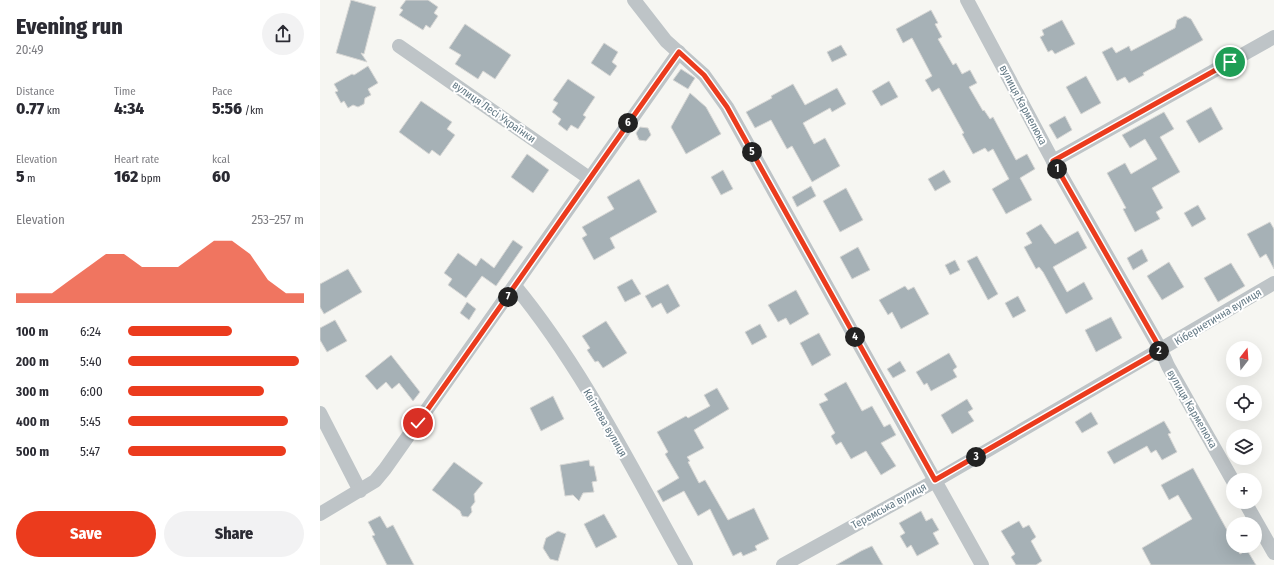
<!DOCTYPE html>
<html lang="en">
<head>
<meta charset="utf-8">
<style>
  body { margin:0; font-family:"Fira Sans Condensed",sans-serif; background:#f2f2f3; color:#2b2b33; height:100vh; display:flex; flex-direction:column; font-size:15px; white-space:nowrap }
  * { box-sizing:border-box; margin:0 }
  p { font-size:13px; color:#7c7c81 }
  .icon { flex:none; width:22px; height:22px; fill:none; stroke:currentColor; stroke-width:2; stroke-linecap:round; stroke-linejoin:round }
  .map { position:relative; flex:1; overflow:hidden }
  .details { display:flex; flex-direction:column; background:#fff; width:320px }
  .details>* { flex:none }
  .needle { width:26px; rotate:17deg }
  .fabs { position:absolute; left:906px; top:341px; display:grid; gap:8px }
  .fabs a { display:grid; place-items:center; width:36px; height:36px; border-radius:50%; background:#fff; box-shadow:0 4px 16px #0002; font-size:20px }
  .pin { position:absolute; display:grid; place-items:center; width:34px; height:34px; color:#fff; margin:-17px; border:2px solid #fff; border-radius:50%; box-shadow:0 1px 4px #0007 }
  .km { position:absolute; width:20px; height:20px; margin:-10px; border-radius:50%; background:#222; color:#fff; font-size:11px; line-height:20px; text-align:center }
  .round { display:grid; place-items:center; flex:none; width:42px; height:42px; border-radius:21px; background:#f2f2f3 }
  .head { display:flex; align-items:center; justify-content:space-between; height:68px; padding:0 16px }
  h1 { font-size:22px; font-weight:800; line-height:30px }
  .metrics { display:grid; grid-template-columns:repeat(3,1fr); gap:6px; height:68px; padding:4px 16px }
  .metrics div { display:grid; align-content:center }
  .metrics b { font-size:17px; font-weight:800 }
  .metrics small { font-size:11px; font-weight:400 }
  .metrics p { font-size:11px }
  .chart { height:112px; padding:8px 16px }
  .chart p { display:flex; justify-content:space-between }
  .chart svg { width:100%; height:72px; margin-top:4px; fill:#eb3b1d; opacity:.7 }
  .primary-button { display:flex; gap:8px; margin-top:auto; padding:8px 16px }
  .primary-button a { flex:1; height:46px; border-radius:24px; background:#eb3b1d; color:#fff; font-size:16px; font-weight:800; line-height:46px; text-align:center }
  .primary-button a+a { background:#f2f2f3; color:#2b2b33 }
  ul { padding:0 16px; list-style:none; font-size:13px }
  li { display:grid; grid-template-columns:64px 48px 1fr; align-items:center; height:30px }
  li i { height:10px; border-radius:5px; background:#eb3b1d }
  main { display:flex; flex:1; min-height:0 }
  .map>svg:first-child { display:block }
  .building { fill:#a6b1b6; stroke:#d7d7d5 }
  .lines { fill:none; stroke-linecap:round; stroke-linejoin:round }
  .minor { stroke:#bec4c7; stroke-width:14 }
  .route-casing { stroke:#fff; stroke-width:8 }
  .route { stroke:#eb3b1d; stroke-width:5 }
  .labels { text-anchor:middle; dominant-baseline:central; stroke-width:4; stroke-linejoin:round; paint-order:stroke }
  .street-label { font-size:11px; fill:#637985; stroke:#fff }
</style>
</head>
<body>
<main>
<section class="details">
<div class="head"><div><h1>Evening run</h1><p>20:49</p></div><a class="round"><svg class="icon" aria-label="share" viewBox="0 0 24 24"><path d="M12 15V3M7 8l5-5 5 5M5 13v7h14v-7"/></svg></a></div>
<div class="metrics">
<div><p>Distance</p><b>0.77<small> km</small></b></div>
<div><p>Time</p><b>4:34</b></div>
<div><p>Pace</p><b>5:56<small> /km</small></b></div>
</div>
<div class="metrics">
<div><p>Elevation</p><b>5<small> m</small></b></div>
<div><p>Heart rate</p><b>162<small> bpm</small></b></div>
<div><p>kcal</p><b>60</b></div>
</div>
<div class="chart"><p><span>Elevation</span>253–257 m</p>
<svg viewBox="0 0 160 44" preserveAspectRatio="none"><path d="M0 44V38L10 38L20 38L30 30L40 22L50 14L60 14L70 22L80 22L90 22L100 14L110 6L120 6L130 14L140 30L150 38L160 38V44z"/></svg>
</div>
<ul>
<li><b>100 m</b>6:24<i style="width:59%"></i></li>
<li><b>200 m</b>5:40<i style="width:97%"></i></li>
<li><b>300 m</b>6:00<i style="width:77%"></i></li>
<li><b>400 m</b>5:45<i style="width:91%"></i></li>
<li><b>500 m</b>5:47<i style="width:90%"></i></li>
</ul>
<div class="primary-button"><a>Save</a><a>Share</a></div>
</section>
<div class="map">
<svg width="954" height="565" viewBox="0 0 954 565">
  <rect width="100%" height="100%" fill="#f6f6f2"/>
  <!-- building -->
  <g class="building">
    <path d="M31 0 56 7 44 54 41 53 47 62 16 53Z"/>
    <path d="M86 0H108L118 7 114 13 118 16 110 28 106 25 103 30 79 15 83 10 80 8Z"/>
    <path d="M611 10 618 23 615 24 622 37 618 39 633 65 636 63 642 74 650 70 657 83 649 87 663 111 664 110 670 119 673 117 696 160 707 154 715 169 700 178 712 200 686 214 672 189 689 179 673 149 668 152 665 148 653 154 642 134 644 133 619 88 612 92 605 80 612 76 592 38 583 43 576 29Z"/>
    <path d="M865 16 871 19 883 40 823 73 824 75 809 83 805 77 797 81 782 52 792 47 796 53 809 46 811 51 855 28 857 20Z"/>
    <path d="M742 20 755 44 735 54 732 50 728 52 720 37 724 35 722 30Z"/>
    <path d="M145 24 191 55 175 79 163 71 158 79 135 64 141 55 129 48Z"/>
    <path d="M284 43 298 52 292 62 297 66 290 76 271 63Z"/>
    <path d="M521 45 527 55 512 62 507 52Z"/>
    <path d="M48 66 58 83 48 89 51 95 45 98 44 104 38 107 33 105 28 108 24 101 21 103 15 92 18 91 14 84 32 74 34 75Z"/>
    <path d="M361 69 375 78 368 89 353 80Z"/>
    <path d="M766 76 781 103 761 114 746 87Z"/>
    <path d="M248 79 275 97 263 115 266 117 258 129 251 125 247 131 238 124 241 119 232 112 238 103 233 100Z"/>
    <path d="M569 81 578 97 561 106 552 91Z"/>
    <path d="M473 84 485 105 517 88 526 104 512 112 510 108 483 123 494 144 505 138 520 166 492 182 472 146 467 149 451 120 435 128 426 112 452 98 451 96Z"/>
    <path d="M370 93 386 107 401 134 366 154 351 127Z"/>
    <path d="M101 101 132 122 127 129 135 135 120 156 112 150 109 154 79 132Z"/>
    <path d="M891 107 903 129 879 143 866 121Z"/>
    <path d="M844 112 854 129 840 137 860 172 832 188 843 208 836 212 840 219 815 232 803 209 806 208 787 173 805 163 811 174 837 159 825 139 810 148 802 135Z"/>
    <path d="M745 116 752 130 737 139 729 125Z"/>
    <path d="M320 127 328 128 331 135 326 141 319 140 316 133Z"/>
    <path d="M207 154 229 170 213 193 191 177Z"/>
    <path d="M403 170 413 189 401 195 391 177Z"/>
    <path d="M624 170 631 182 615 191 608 179Z"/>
    <path d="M319 179 337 212 290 238 295 248 274 260 262 238 267 235 262 227 294 209 287 197Z"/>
    <path d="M491 186 496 196 477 207 472 197Z"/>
    <path d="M526 188 543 220 520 232 503 201Z"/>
    <path d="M878 205 886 219 872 227 864 213Z"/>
    <path d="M950 222 954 229V269L946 254 940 258 927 234Z"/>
    <path d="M721 224 735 244 758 231 767 248 733 267 747 292 764 282 773 299 746 314 723 272 719 267 716 269 704 247 712 243 706 233Z"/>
    <path d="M193 240 203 247 176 286 162 276 146 298 128 285 132 279 124 273 138 253 156 266 161 258 174 268Z"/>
    <path d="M538 247 550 270 532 279 520 257Z"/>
    <path d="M822 249 828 261 813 270 807 258Z"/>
    <path d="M657 256 678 294 668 300 647 261Z"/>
    <path d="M635 260 640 270 630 275 625 265Z"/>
    <path d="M849 262 864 287 842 300 827 276Z"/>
    <path d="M911 263 925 286 898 302 884 278Z"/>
    <path d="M28 269 42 292 4 314 0 307V284Z"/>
    <path d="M312 279 321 294 305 302 297 287Z"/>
    <path d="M348 284 360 306 347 314 341 303 332 308 325 296Z"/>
    <path d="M585 286 588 290 594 287 609 314 581 329 572 312 568 315 559 300Z"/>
    <path d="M476 290 489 314 470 325 466 318 458 322 448 305Z"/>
    <path d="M698 296 706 311 693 318 685 303Z"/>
    <path d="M147 302 156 309 149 320 140 313Z"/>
    <path d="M791 317 802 338 776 352 765 330Z"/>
    <path d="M15 320 27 341 7 352 0 340V328Z"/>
    <path d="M286 321 307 353 283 368 278 361 275 362 267 350 270 348 262 336Z"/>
    <path d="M440 324 447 337 432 345 425 332Z"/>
    <path d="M499 333 511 355 492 366 480 343Z"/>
    <path d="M629 353 637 367 633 370 637 377 611 391 607 383 604 385 596 372Z"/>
    <path d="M71 355 100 392 93 401 79 383 72 389 66 382 57 390 45 376Z"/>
    <path d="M580 361 586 371 573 378 567 369Z"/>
    <path d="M526 382 542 411 552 406 564 427 570 424 576 435 561 443 576 466 561 475 546 451 531 459 521 442 516 445 511 436 515 433 499 404 508 400 504 394Z"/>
    <path d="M397 388 409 409 374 430 384 448 367 457 370 461 368 462 379 483 385 480 408 520 434 508 449 539 435 546 437 550 423 556 421 552 413 556 390 509 378 516 364 491 343 502 337 491 359 478 345 454 348 452 337 432 366 416 368 418 390 406 384 395Z"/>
    <path d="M233 396 244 419 221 431 210 408Z"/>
    <path d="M647 399 653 409 648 412 654 421 632 434 621 415Z"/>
    <path d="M771 412 778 424 762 433 755 422Z"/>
    <path d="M844 421 851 433 848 434 857 452 842 460 836 450 831 453 827 446 794 464 787 452Z"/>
    <path d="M269 460 270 466H274L277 481 272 482 274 492 263 493 259 501 253 495 245 496 240 465Z"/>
    <path d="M134 462 163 483 154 494 155 502 151 507 152 512 148 517 142 516 140 511 112 490Z"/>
    <path d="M873 468 913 541V546H916L920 554 927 550 936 565H831L822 548 872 519 858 495 849 500 841 485Z"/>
    <path d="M601 511 606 521 612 518 619 530 613 533 619 544 597 556 591 545 587 548 580 536 585 533 579 523Z"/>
    <path d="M284 514 297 537 276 548 264 524Z"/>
    <path d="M60 516 67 528 73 525 94 565H67L52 536 55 535 48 522Z"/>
    <path d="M699 521 703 528 709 525 716 537 711 541 722 561 716 565H696L691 557 695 554 681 531Z"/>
    <path d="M238 531 246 534 238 561 230 559 223 548 226 538Z"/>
    <path d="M552 546 563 565H516L541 551Z"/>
  </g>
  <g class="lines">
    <!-- minor -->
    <g class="minor">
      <path d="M314 0 346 41 384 75 407 107 662 565"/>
      <path d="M647 0 733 161 841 350 848 366 913 481"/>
      <path d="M79 46 269 178"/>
      <path d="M733 161 954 37"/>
      <path d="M195 286C264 370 313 471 366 565"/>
      <path d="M0 413 40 491"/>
      <path d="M925 502 954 553"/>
      <path d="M0 514 55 481 65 469 359 52"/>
      <path d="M463 565 615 481 954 283"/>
    </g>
  </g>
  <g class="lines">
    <!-- route casing -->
    <g class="route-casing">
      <path id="route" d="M98 423C186 300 271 175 359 52L384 75 407 107 615 480 841 350 733 161 910 62"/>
    </g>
    <!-- route -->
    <use href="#route" class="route"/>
  </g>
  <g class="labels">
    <!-- street labels -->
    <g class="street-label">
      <text transform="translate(703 105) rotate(62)">вулиця Кармелюка</text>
      <text transform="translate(174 112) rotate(35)">вулиця Лесі Українки</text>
      <text transform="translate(898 317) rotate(-31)">Кібернетична вулиця</text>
      <text transform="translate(872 409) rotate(60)">вулиця Кармелюка</text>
      <text transform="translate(285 423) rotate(60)">Квітнева вулиця</text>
      <text transform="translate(569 506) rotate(-29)">Теремська вулиця</text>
    </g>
  </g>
</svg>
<div class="fabs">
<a><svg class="needle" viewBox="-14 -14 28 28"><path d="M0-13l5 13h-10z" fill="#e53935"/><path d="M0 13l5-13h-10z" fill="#7c7c81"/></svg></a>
<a><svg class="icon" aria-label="locate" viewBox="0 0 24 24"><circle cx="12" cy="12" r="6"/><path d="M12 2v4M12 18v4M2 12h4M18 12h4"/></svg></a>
<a><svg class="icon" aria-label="layers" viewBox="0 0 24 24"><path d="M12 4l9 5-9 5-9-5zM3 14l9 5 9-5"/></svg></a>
<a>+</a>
<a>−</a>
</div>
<div class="pin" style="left:910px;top:62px;background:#1e9e55"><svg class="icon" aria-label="arrive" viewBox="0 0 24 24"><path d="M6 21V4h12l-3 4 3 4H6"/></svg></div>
<div class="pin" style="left:98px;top:423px;background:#d93025"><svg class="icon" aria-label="check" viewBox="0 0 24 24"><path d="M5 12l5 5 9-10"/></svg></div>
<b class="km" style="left:737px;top:169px">1</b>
<b class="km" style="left:839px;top:351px">2</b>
<b class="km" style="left:656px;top:457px">3</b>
<b class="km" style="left:535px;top:337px">4</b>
<b class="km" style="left:432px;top:152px">5</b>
<b class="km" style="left:308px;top:123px">6</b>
<b class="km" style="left:188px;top:297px">7</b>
</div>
</main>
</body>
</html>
